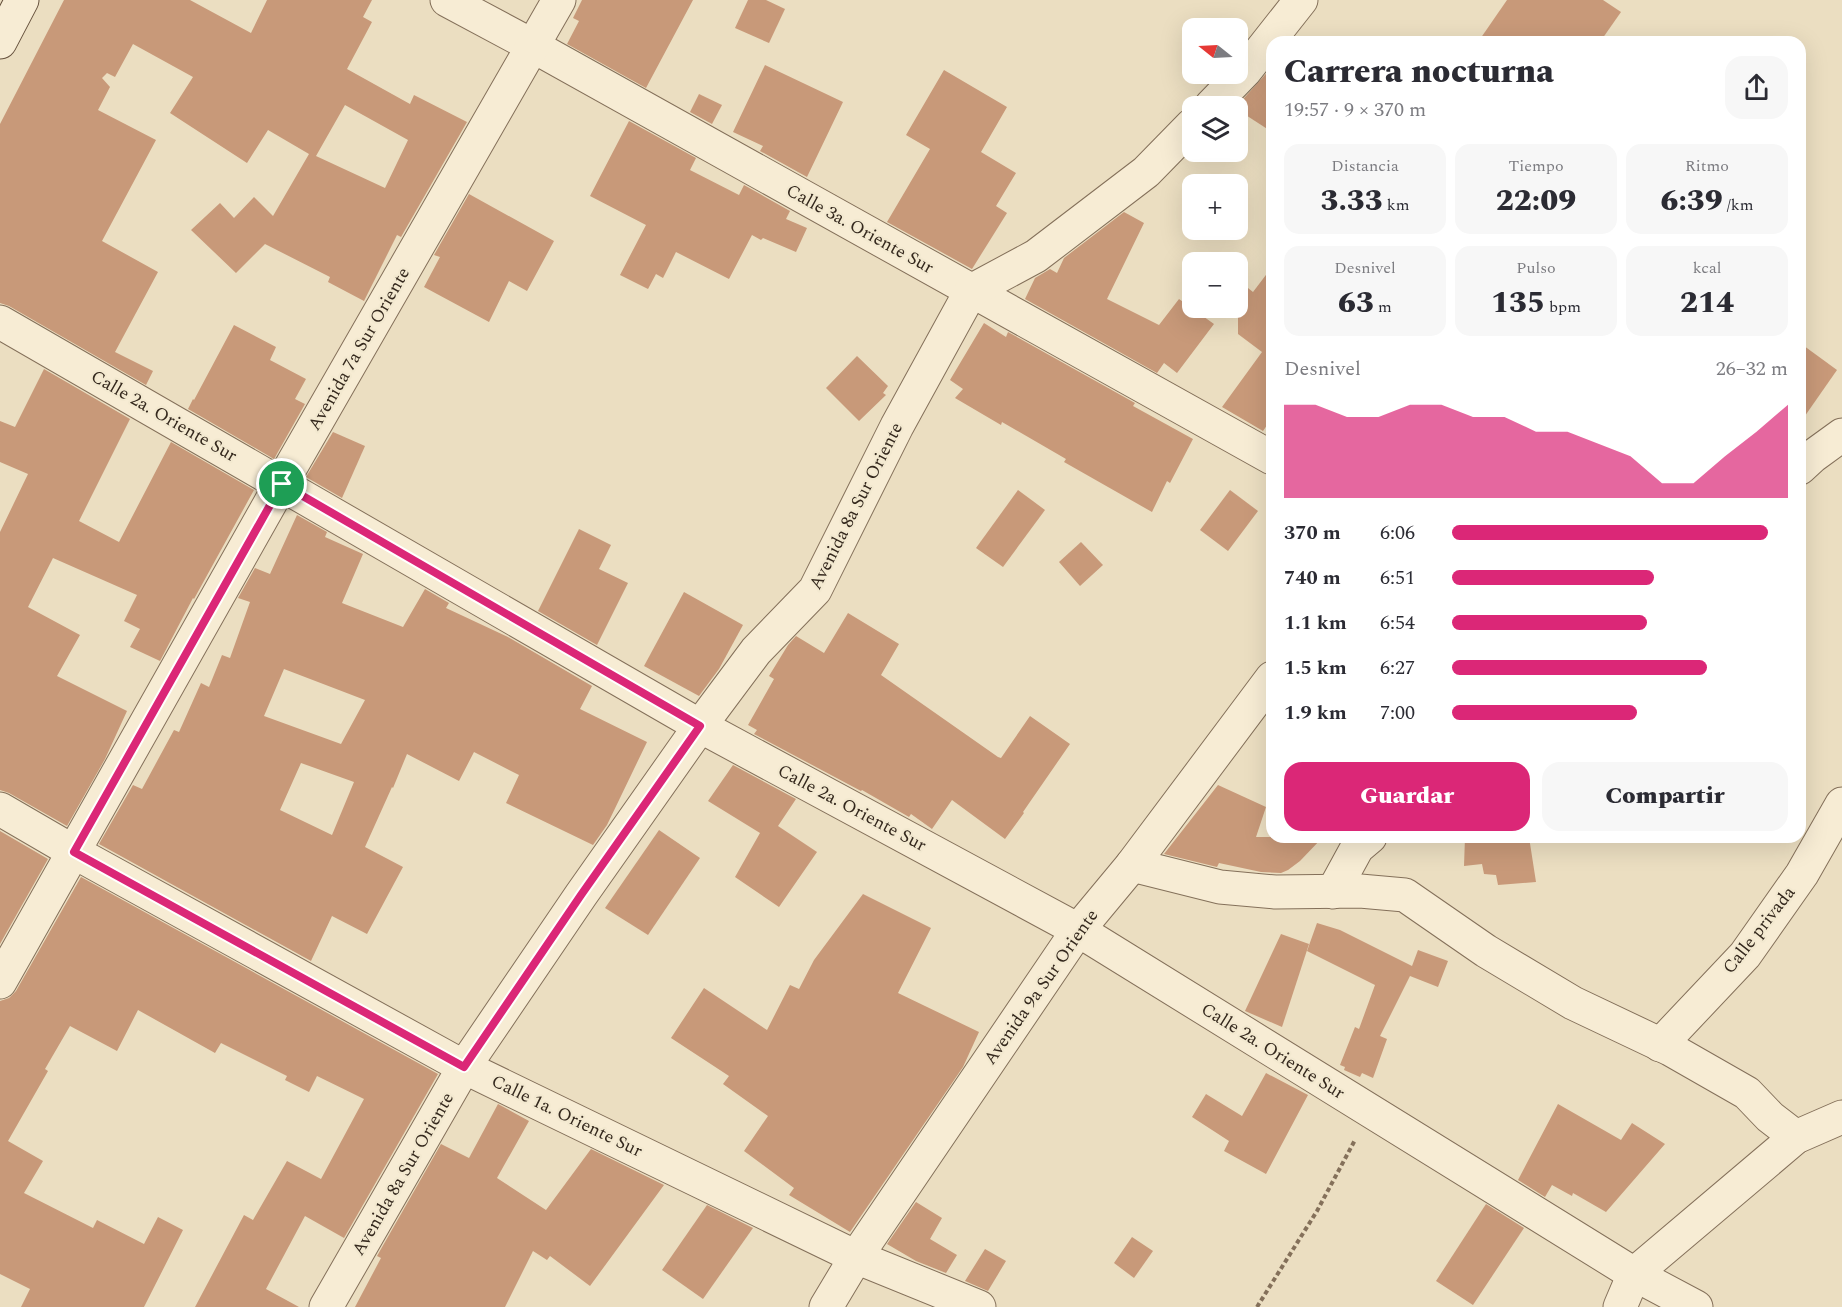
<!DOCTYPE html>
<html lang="es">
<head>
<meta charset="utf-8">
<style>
  body { margin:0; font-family:Spectral,serif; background:#f7f7f7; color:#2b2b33; height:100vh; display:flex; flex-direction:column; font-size:22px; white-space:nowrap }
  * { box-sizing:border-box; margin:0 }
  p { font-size:20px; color:#7c7c81 }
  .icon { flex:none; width:33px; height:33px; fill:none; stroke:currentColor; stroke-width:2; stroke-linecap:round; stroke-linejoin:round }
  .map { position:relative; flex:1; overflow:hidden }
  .panel { position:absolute; left:1266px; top:36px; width:540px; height:807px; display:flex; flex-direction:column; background:#fff; border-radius:18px; box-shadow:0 6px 24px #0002 }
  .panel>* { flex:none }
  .needle { width:39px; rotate:288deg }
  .controls { position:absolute; left:1182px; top:18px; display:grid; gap:12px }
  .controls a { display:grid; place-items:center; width:66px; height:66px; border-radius:12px; background:#fff; box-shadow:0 6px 24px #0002; font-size:30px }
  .pin { position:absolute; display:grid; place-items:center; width:51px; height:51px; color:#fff; margin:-26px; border:3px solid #fff; border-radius:50%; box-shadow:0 2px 6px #0007 }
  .round { display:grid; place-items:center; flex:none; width:63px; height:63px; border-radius:18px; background:#f7f7f7 }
  .summary { display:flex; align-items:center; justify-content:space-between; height:102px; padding:0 18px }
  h1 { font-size:33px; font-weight:800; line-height:45px }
  .metrics { display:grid; grid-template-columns:repeat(3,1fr); gap:9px; height:102px; padding:6px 18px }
  .metrics div { display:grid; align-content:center; border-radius:15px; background:#f7f7f7; text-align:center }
  .metrics b { font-size:30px; font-weight:800 }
  .metrics small { font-size:16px; font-weight:400 }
  .metrics p { font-size:16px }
  .chart { height:168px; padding:12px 18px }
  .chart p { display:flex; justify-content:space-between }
  .chart svg { width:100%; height:108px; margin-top:6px; fill:#db2777; opacity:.7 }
  .cta { display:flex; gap:12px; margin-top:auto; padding:12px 18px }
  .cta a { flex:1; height:69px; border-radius:18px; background:#db2777; color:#fff; font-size:24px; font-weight:800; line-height:69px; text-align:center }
  .cta a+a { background:#f7f7f7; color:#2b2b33 }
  ul { padding:0 18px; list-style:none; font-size:20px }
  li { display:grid; grid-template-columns:96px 72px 1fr; align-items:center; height:45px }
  li i { height:15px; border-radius:8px; background:#db2777 }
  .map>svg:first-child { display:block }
  .building { fill:#c89979; fill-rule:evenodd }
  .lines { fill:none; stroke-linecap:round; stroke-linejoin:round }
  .street-casing { stroke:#84705a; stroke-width:35 }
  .secondary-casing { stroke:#66513d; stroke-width:35 }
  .path { stroke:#84705a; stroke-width:4; stroke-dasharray:4.5 3; stroke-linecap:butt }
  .street { stroke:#f7ecd4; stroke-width:33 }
  .secondary { stroke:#f7ecd4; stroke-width:33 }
  .route-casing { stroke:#fff; stroke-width:12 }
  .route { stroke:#db2777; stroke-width:8 }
  .labels { text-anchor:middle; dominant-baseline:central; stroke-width:4.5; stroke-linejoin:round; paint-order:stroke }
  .street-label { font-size:18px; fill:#34281d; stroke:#f3e9d0 }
</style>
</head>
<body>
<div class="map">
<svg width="1842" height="1307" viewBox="0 0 1842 1307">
  <rect width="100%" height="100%" fill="#ebdec1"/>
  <!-- building -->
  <g class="building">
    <path d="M64 0H190L251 33 267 0H372L363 17 372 22 347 69 410 104 414 95 467 122 401 237 397 235 364 301 328 282 330 277 265 244 236 273 191 230 220 203 234 218 254 197 273 216 309 154 268 130 247 163 170 113 193 77 133 44 115 77 107 73 102 78 110 87 98 110 156 140 102 241 158 272 115 352 153 371 146 385 9 306 0 303V124ZM345 105 408 140 385 188 316 156Z"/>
    <path d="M582 0H693L646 88 567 44 579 21 573 18Z"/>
    <path d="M748 0H766L785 9 769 43 735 28Z"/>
    <path d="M1507 0H1603L1621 12 1600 42H1478Z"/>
    <path d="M765 65 843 102 807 177 760 151 763 146 733 132Z"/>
    <path d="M1272 67V132L1238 110 1237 106Z"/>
    <path d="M944 70 1007 107 981 152 1016 173 996 206 1007 213 972 269 887 222 930 149 906 135Z"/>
    <path d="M699 94 722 105 712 124 690 112Z"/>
    <path d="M629 121 696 158 690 170 739 195 744 185 790 211 786 219 807 228 796 252 763 238 761 240 752 235 729 279 676 252 663 278 656 274 648 289 620 275 646 225 590 196Z"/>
    <path d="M469 194 554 241 527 291 509 281 489 322 424 287 440 257 434 255Z"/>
    <path d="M1124 212 1144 223 1107 299 1159 325 1179 299 1214 324 1177 373 1164 363 1157 373 1025 299 1035 278 1050 269 1057 273 1064 258Z"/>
    <path d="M1272 267V418L1263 431 1222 407 1262 352 1238 334V280L1253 292Z"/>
    <path d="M984 323 1006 337 1008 332 1135 403 1133 406 1193 439 1170 483 1167 481 1152 512 1064 462 1066 459 1002 422 1001 425 955 398 963 389 950 380Z"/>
    <path d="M234 325 276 347 270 360 306 379 295 399 305 404 274 459 188 409 193 399 194 400Z"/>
    <path d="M1800 343 1837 370 1800 423Z"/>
    <path d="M857 356 888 386 883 393 886 395 859 421 826 388Z"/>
    <path d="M44 369 130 419 79 521 119 542 171 442 254 490 194 599 193 598 160 661 130 647 140 629 124 621 137 595 53 558 28 607 80 635 57 676 127 711 105 759 67 826 9 793 0 790V532L28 474 0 462V421L15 427Z"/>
    <path d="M333 432 365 446 342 498 306 477Z"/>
    <path d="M1018 490 1045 510 1003 567 976 548Z"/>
    <path d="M1230 490 1258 511 1228 551 1200 530Z"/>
    <path d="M297 515 327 532 325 537 363 554 342 603 403 627 425 589 449 603 446 608 508 637 592 686 580 709 647 742 607 825 593 845 506 803 519 775 474 752 459 781 407 754 393 788 392 787 365 847 403 867 367 934 332 916 311 961 99 844 133 785 142 789 174 730 179 732 201 683 209 687 222 655 230 658 250 602 238 598 255 568 270 574ZM284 669 365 700 341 744 264 716ZM301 763 354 782 332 835 280 810Z"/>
    <path d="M579 529 611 545 599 569 628 583 597 645 538 611Z"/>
    <path d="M1081 542 1103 565 1080 586 1059 562Z"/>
    <path d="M684 592 743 625 719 669 699 696 644 666Z"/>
    <path d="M848 613 899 644 881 675 998 757 1001 758 1030 716 1070 744 1023 812 1024 813 1005 839 952 800 932 829 911 814 909 817 862 790 861 791 754 734 757 730 748 725 774 679 769 676 788 645 796 636 824 653Z"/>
    <path d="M733 765 796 799 778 826 817 852 779 907 735 877 760 833 708 801Z"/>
    <path d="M1218 785 1266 807 1256 837H1323L1300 861 1288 870 1281 873 1261 872 1219 863 1217 867 1164 854Z"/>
    <path d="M659 830 700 858 648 935 605 908Z"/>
    <path d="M0 831 48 859 0 944Z"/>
    <path d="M1465 837H1529L1536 882 1498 885 1496 875 1484 874 1482 864 1464 866Z"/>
    <path d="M81 877 438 1074 344 1238 305 1216 266 1289 299 1307H195L244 1215 253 1220 287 1161 321 1179 364 1099 317 1076 309 1092 285 1080 287 1076 221 1043 215 1053 138 1010 117 1051 70 1026 45 1069 48 1071 8 1141 43 1161 24 1193 93 1228 97 1220 144 1244 158 1217 183 1230 144 1307H21L30 1289 0 1274V1001L9 998 16 991Z"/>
    <path d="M863 894 931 928 898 993 979 1032 963 1067 850 1232 789 1195 794 1188 744 1151 768 1116 723 1084 729 1076 671 1038 704 988 767 1030 790 985 799 989 814 960Z"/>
    <path d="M1317 923 1340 930 1412 966 1418 950 1448 961 1438 987 1410 976 1380 1036 1387 1039 1373 1078 1362 1073 1360 1077 1344 1070 1345 1067 1340 1065 1355 1027 1359 1029 1375 985 1307 951Z"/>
    <path d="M1281 934 1309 944 1282 1027 1245 1011Z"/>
    <path d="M1266 1073 1308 1095 1266 1174 1224 1151 1229 1141 1192 1117 1206 1094 1242 1116Z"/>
    <path d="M498 1104 529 1121 497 1178 546 1210 591 1149 664 1185 590 1286 550 1256 547 1260 533 1251 505 1307H355L381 1258 377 1256 441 1144 469 1158Z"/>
    <path d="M1558 1104 1621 1140 1632 1123 1665 1144 1606 1212 1573 1193 1572 1196 1552 1185 1545 1197 1518 1180Z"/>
    <path d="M916 1202 942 1218 930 1239 957 1255 946 1273 916 1261 887 1244Z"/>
    <path d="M1486 1204 1524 1228 1473 1305 1436 1281Z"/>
    <path d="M707 1205 753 1228 703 1299 662 1270Z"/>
    <path d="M1132 1237 1153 1251 1134 1278 1114 1263Z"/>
    <path d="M985 1249 1006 1261 988 1291 965 1281Z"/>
  </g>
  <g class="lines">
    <!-- street casing -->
    <g class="street-casing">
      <g id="street">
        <path d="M447 0 533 46 1272 458"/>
        <path d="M1211 106 1245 71 1301 0"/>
        <path d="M0 322 700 726 1078 930 1634 1274 1696 1307"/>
        <path d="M1800 468 1813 456 1842 435"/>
        <path d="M0 809 74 852 464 1067 856 1257 979 1307"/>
        <path d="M1132 865 1220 887 1275 892 1360 891 1405 895 1486 951 1573 1003 1670 1049 1747 1093 1770 1117 1796 1137"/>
        <path d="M1333 892 1357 848 1370 837"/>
        <path d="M0 982 281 484 559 0"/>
        <path d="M1660 1045 1745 955 1802 874 1842 804"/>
        <path d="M326 1307 464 1067 581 895 700 726 756 651 815 590 897 426 971 291 1036 256 1146 172 1192 125"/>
        <path d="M826 1307 856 1257 1078 930 1132 865 1272 678"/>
        <path d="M1620 1307 1634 1274 1796 1137 1842 1117"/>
      </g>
    </g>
    <!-- secondary casing -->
    <g class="secondary-casing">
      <path id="secondary" d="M0 42 22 0"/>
    </g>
    <!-- path -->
    <path class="path" d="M1257 1307 1317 1211 1355 1140"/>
    <!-- street -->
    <use href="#street" class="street"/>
    <!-- secondary -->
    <use href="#secondary" class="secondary"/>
  </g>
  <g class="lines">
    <!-- route casing -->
    <g class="route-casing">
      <path id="route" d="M282 484 700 726 581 895 464 1067 74 852Z"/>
    </g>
    <!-- route -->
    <use href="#route" class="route"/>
  </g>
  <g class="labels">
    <!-- street labels -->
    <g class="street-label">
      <text transform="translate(860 229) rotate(29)">Calle 3a. Oriente Sur</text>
      <text transform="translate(359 349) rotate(-60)">Avenida 7a Sur Oriente</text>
      <text transform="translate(164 416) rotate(30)">Calle 2a. Oriente Sur</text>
      <text transform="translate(856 506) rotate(-63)">Avenida 8a Sur Oriente</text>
      <text transform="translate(852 808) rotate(28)">Calle 2a. Oriente Sur</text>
      <text transform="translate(1759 930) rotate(-52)">Calle privada</text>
      <text transform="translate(1041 987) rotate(-55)">Avenida 9a Sur Oriente</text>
      <text transform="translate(1273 1051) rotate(32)">Calle 2a. Oriente Sur</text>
      <text transform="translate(567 1116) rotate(26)">Calle 1a. Oriente Sur</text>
      <text transform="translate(403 1174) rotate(-60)">Avenida 8a Sur Oriente</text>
    </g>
  </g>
</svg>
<div class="controls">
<a><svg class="needle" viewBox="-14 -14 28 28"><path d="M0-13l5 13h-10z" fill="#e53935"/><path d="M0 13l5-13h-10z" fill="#7c7c81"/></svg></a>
<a><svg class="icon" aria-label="layers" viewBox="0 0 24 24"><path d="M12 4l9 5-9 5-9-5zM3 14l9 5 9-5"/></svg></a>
<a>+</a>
<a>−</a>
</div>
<div class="pin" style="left:282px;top:484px;background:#1e9e55"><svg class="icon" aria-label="arrive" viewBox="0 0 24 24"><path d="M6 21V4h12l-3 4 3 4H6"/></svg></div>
<section class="panel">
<div class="summary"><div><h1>Carrera nocturna</h1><p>19:57 · 9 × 370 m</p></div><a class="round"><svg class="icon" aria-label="share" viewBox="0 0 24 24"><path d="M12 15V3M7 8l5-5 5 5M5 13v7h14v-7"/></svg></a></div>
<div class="metrics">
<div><p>Distancia</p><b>3.33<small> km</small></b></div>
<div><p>Tiempo</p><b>22:09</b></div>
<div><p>Ritmo</p><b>6:39<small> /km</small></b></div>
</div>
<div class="metrics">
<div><p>Desnivel</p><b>63<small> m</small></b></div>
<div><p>Pulso</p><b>135<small> bpm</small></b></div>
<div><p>kcal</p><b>214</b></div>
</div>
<div class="chart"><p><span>Desnivel</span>26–32 m</p>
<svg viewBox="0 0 160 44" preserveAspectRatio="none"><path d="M0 44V6L10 6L20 11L30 11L40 6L50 6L60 11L70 11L80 17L90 17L100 22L110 27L120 38L130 38L140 27L150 17L160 6V44z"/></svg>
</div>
<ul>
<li><b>370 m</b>6:06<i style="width:94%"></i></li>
<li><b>740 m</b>6:51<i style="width:60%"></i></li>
<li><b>1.1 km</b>6:54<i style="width:58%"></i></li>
<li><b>1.5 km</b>6:27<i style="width:76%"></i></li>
<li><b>1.9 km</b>7:00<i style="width:55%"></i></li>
</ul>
<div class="cta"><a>Guardar</a><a>Compartir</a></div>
</section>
</div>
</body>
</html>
